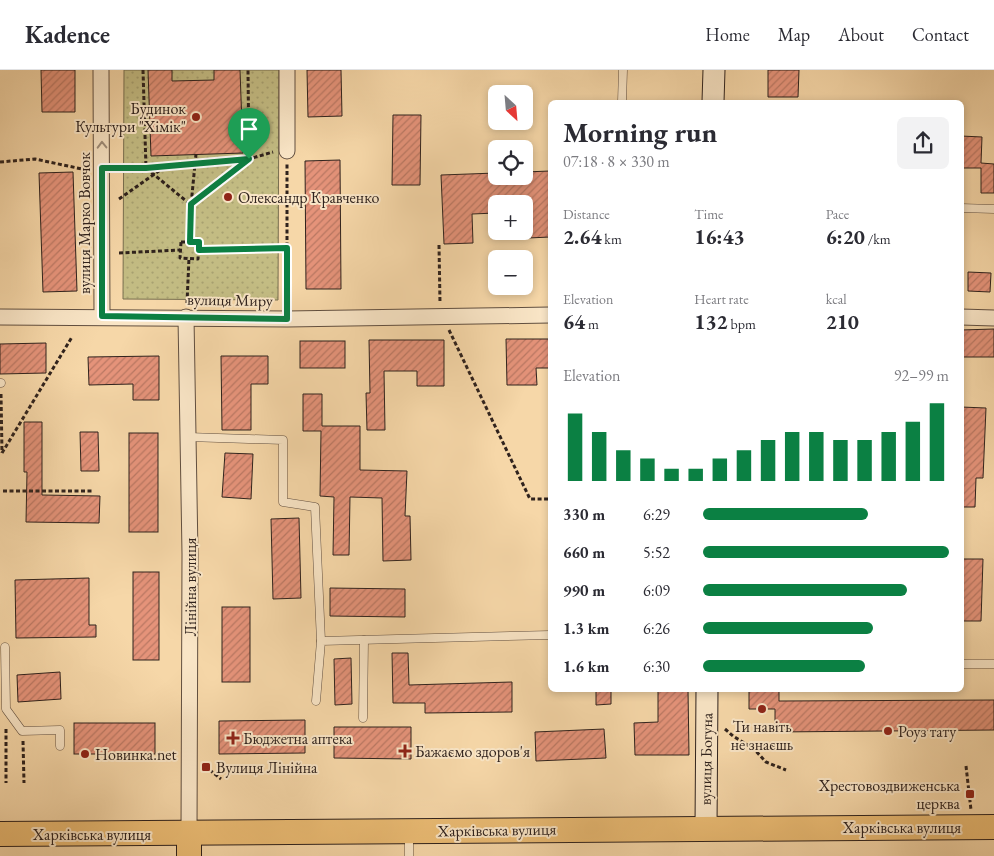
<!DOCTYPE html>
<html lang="en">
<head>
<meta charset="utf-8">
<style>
  body { margin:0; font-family:"EB Garamond",serif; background:#f2f2f3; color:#2b2b33; height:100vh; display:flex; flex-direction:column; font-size:19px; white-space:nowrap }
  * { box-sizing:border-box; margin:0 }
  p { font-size:16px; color:#7c7c81 }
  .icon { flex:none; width:28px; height:28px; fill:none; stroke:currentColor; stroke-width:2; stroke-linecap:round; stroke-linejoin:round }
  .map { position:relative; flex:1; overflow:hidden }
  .details { position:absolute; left:548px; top:30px; width:416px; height:592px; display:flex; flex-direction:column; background:#fff; border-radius:8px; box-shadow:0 2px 8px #0003 }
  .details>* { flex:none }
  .needle { width:32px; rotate:154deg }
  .fabs { position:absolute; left:488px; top:15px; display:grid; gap:10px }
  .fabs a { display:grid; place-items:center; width:45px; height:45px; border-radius:8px; background:#fff; box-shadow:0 2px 8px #0003; font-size:25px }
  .pin { position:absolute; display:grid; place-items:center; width:42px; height:42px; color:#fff; margin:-51px -21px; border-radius:50% 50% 50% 0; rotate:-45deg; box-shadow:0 0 5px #0007 }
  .pin .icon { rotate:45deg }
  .round { display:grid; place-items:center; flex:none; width:52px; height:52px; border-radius:8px; background:#f2f2f3 }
  .head { display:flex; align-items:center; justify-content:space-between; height:85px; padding:0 15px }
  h1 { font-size:28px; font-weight:700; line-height:38px }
  .metrics { display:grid; grid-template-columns:repeat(3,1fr); gap:8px; height:85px; padding:5px 15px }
  .metrics div { display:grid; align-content:center }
  .metrics b { font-size:21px; font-weight:700 }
  .metrics small { font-size:14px; font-weight:400 }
  .metrics p { font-size:14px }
  .chart { height:140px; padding:10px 15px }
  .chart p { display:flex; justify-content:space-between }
  .chart svg { width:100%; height:90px; margin-top:5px; stroke:#0b8043; stroke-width:6 }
  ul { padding:0 15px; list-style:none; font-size:16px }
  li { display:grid; grid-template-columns:80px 60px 1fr; align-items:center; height:38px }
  li i { height:12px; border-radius:6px; background:#0b8043 }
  header { display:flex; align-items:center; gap:30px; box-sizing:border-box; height:70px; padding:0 25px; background:#fff; border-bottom:1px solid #e1e1e2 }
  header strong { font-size:24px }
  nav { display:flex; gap:28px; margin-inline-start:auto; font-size:18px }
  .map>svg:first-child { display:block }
  .park { fill:url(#park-dots); stroke:#796f50 }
  .building { fill:url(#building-hatch); stroke:#2f221d }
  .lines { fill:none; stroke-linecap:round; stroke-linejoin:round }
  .lane-casing { stroke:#614f40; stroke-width:9 }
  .street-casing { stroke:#614f40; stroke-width:17 }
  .secondary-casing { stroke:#2f221d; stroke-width:23 }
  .primary-casing { stroke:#2f221d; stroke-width:26 }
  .path { stroke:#2f221d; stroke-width:3; stroke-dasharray:4 2.5; stroke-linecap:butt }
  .lane { stroke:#f9e5c6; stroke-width:8 }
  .street { stroke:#f9e5c6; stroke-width:15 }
  .secondary { stroke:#f9e5c6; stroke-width:21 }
  .primary { stroke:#ebbc74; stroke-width:24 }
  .oneway { stroke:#9e8d7a }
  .route-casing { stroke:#fff; stroke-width:10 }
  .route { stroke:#0b8043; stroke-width:6 }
  .poi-dot { fill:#8f2418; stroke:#f9e5c6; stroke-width:2 }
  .labels { text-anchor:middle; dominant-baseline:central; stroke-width:4; stroke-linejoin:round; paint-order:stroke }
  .poi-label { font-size:16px; fill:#2f221d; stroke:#f9e5c6; text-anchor:start }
  .street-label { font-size:16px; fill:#2f221d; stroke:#f9e5c6 }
</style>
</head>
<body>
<header>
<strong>Kadence</strong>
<nav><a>Home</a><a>Map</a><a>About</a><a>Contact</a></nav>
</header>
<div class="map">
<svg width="994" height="786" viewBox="0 0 994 786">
  <defs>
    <pattern id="park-dots" width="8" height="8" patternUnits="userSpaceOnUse" patternTransform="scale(1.25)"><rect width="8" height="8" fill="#c3bc83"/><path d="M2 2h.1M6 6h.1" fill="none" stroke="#a8a171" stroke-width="1.8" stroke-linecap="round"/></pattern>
    <pattern id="building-hatch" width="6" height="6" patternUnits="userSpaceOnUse" patternTransform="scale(1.25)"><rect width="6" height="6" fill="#e5937a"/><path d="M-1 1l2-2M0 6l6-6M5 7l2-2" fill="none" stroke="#ba7863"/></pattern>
  </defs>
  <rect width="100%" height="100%" fill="#f6d7a8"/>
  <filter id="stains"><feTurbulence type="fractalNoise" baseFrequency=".004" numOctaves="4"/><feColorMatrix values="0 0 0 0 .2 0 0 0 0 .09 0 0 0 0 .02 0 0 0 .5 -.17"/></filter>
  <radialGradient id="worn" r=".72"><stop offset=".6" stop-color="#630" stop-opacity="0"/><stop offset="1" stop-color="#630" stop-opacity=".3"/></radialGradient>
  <!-- park -->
  <path class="park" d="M124 0H279L278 230 123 229Z"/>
  <!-- building -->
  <g class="building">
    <path d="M41 0H75V42H42Z"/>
    <path d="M148 0H172V11L214 10V0H240L243 83 151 86Z"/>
    <path d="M307 0H341L342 46 308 47Z"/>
    <path d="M768 0H799L798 27H768Z"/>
    <path d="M393 45H421L420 115H392Z"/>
    <path d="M961 66 982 67 981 93 994 94V123H981V98H961Z"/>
    <path d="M340 90 341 219H306L305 91Z"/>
    <path d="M550 101V167L528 168 527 142H524V134H496V143L472 144 473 173 444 174 441 105 496 103V106H524V102Z"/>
    <path d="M73 102 77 221 43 222 39 103Z"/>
    <path d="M968 202 991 203 990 222 968 221Z"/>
    <path d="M994 259V287H961V260Z"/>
    <path d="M506 269H550V298H536L537 315H507Z"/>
    <path d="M369 270H444V316H417V301H384L385 360H367L366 323H370Z"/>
    <rect x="300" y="271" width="45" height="27"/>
    <path d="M46 273V303L0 304V274Z"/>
    <path d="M159 286V330H133V314L89 315 88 287Z"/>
    <path d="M221 286H268V314H251V360H222Z"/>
    <path d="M303 324H322V356H360V400L407 401 405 446H410L411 490 383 491 382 428 350 427 349 485H333L334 427 320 426 321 361H303Z"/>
    <path d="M961 337 986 338 983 408H976L975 437H961Z"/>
    <path d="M24 352H42V425L100 426 99 453 26 452 27 402H24Z"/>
    <path d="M80 362H98L99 401H81Z"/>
    <rect x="129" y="363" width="29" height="99"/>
    <path d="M225 383 253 384 251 429 222 427Z"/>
    <path d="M299 448 301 528 273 529 271 449Z"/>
    <path d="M961 489H983L981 551H961Z"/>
    <rect x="133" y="502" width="26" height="88"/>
    <path d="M89 508V555H96V567L16 568 15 510Z"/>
    <path d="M330 518 405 519V547L330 546Z"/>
    <rect x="222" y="537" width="28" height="75"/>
    <path d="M392 583H408L409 615 512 612V642L425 643V633H393Z"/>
    <path d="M351 588 352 634 335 635 334 589Z"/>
    <path d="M60 602 61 629 18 632 17 605Z"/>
    <path d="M596 620H611V634L596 635Z"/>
    <path d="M658 620H688L689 685H635L634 653 658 652Z"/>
    <path d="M749 620H779V631L994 630V660L775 662V639H749Z"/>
    <path d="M305 650V683L219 684V651Z"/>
    <rect x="74" y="653" width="81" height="31"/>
    <path d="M334 657H411V689L334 688Z"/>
    <path d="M604 659 606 688 536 691 535 662Z"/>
  </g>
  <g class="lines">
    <!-- lane casing -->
    <g class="lane-casing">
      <g id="lane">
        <path d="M622 32 623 0"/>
        <path d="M961 138 994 139"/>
        <path d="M0 313H1"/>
        <path d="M188 367 283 370V432L315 437 321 571"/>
        <path d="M5 577 6 639 22 661 60 660V676"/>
        <path d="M961 594H994"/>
        <path d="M316 631 321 571 550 565"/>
        <path d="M363 648 364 570"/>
        <path d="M409 763V786"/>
      </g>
    </g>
    <!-- street casing -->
    <g class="street-casing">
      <g id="street">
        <path d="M101 0 102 246"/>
        <path d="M287 0V81"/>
        <path d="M0 247 287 249 550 245"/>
        <path d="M186 247 190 484 189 764"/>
        <path d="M961 247 994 248"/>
      </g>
    </g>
    <!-- secondary casing -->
    <g class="secondary-casing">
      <g id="secondary">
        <path d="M713 32 714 0"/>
        <path d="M706 758 707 620"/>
      </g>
    </g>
    <!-- primary casing -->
    <g class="primary-casing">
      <g id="primary">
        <path d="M0 764 994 757"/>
        <path d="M189 786V764"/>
      </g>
    </g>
    <!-- path -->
    <g class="path">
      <path d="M143 0 146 98 249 89 248 0"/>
      <path d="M0 92 35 89 82 99H88"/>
      <path d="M114 98H146L191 135 249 89 273 82"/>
      <path d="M119 129 166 96"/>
      <path d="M181 172H199L198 189 180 188Z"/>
      <path d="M190 172 191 135 196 84"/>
      <path d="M439 175 440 233"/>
      <path d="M199 180 287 178"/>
      <path d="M119 183 180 180"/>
      <path d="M187 233 189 188"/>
      <path d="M287 235V94"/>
      <path d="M449 260 530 429H550"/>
      <path d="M1 324 2 383"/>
      <path d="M2 383 72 267"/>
      <path d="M3 421H92"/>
      <path d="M6 659V713"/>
      <path d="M725 659 733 666 754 679 766 692 786 700"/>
      <path d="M23 671 24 713"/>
      <path d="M966 696 971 740"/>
      <path d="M204 697H206L221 709"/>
    </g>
    <!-- lane -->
    <use href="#lane" class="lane"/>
    <!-- street -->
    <use href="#street" class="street"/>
    <!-- secondary -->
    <use href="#secondary" class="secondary"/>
    <!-- primary -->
    <use href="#primary" class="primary"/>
  </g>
  <!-- one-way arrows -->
  <defs><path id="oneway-chevron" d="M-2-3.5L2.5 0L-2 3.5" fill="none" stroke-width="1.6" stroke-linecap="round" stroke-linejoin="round" transform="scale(1.25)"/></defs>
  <use class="oneway" href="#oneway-chevron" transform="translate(102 75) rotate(-91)"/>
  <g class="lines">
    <!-- route casing -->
    <g class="route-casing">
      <path id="route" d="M249 89 191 134 190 172H199V180L287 178V249L102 246V98H146Z"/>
    </g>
    <!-- route -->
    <use href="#route" class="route"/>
  </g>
  <!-- markers -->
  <g class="poi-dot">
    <circle cx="196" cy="47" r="5"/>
    <circle cx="228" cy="127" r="5"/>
    <circle cx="762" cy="639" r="5"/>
    <circle cx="888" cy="661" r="5"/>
    <path d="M230.5 660.5h5v5h5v5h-5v5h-5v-5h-5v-5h5z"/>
    <path d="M402.5 673.5h5v5h5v5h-5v5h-5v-5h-5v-5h5z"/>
    <circle cx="85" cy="684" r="5"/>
    <rect x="201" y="692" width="10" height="10" rx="2.5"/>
    <rect x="965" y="719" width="10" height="10" rx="2.5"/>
  </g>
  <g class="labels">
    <!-- poi labels -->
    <g class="poi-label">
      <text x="186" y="38" text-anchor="end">Будинок<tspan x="186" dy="18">Культури "Хімік"</tspan></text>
      <text x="238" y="127">Олександр Кравченко</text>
      <text x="762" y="656" text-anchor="middle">Ти навіть<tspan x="762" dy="18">не знаєшь</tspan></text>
      <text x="898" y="661">Роуз тату</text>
      <text x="243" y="668">Бюджетна аптека</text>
      <text x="415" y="681">Бажаємо здоров'я</text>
      <text x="95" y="684">Новинка.net</text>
      <text x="216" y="697">Вулиця Лінійна</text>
      <text x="960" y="715" text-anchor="end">Хрестовоздвиженська<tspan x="960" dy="18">церква</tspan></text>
    </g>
    <!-- street labels -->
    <g class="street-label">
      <text transform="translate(84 153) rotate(-90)">вулиця Марко Вовчок</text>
      <text transform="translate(230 230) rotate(1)">вулиця Миру</text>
      <text transform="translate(190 517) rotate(-90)">Лінійна вулиця</text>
      <text transform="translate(706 689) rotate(-89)">вулиця Богуна</text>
      <text x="902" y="757">Харківська вулиця</text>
      <text transform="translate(497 760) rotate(-1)">Харківська вулиця</text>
      <text x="92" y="764">Харківська вулиця</text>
    </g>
  </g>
  <rect width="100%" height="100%" filter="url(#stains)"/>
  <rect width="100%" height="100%" fill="url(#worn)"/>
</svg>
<div class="fabs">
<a><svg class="needle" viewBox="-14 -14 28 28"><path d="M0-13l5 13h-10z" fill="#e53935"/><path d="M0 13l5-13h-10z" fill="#7c7c81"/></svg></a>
<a><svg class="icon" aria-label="locate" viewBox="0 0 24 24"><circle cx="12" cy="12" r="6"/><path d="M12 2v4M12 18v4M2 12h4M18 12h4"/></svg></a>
<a>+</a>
<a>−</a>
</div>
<div class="pin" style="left:249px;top:89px;background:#1e9e55"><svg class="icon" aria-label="arrive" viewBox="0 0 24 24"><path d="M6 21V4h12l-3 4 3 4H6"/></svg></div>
<section class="details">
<div class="head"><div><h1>Morning run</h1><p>07:18 · 8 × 330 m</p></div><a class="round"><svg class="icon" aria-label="share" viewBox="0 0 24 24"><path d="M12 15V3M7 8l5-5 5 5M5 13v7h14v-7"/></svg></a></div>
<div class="metrics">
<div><p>Distance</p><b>2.64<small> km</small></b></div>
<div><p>Time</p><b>16:43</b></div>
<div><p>Pace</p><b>6:20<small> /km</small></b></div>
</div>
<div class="metrics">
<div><p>Elevation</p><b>64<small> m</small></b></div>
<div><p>Heart rate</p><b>132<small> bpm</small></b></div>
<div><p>kcal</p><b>210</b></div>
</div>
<div class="chart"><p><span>Elevation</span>92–99 m</p>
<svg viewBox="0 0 160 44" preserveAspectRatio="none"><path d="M5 44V11M15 44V20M25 44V29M35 44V33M45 44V38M55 44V38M65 44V33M75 44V29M85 44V24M95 44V20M105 44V20M115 44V24M125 44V24M135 44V20M145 44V15M155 44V6"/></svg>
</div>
<ul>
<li><b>330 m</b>6:29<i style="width:67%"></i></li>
<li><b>660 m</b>5:52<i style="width:100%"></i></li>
<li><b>990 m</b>6:09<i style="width:83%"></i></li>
<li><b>1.3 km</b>6:26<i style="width:69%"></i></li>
<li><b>1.6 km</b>6:30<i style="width:66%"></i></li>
</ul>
</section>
</div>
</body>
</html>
